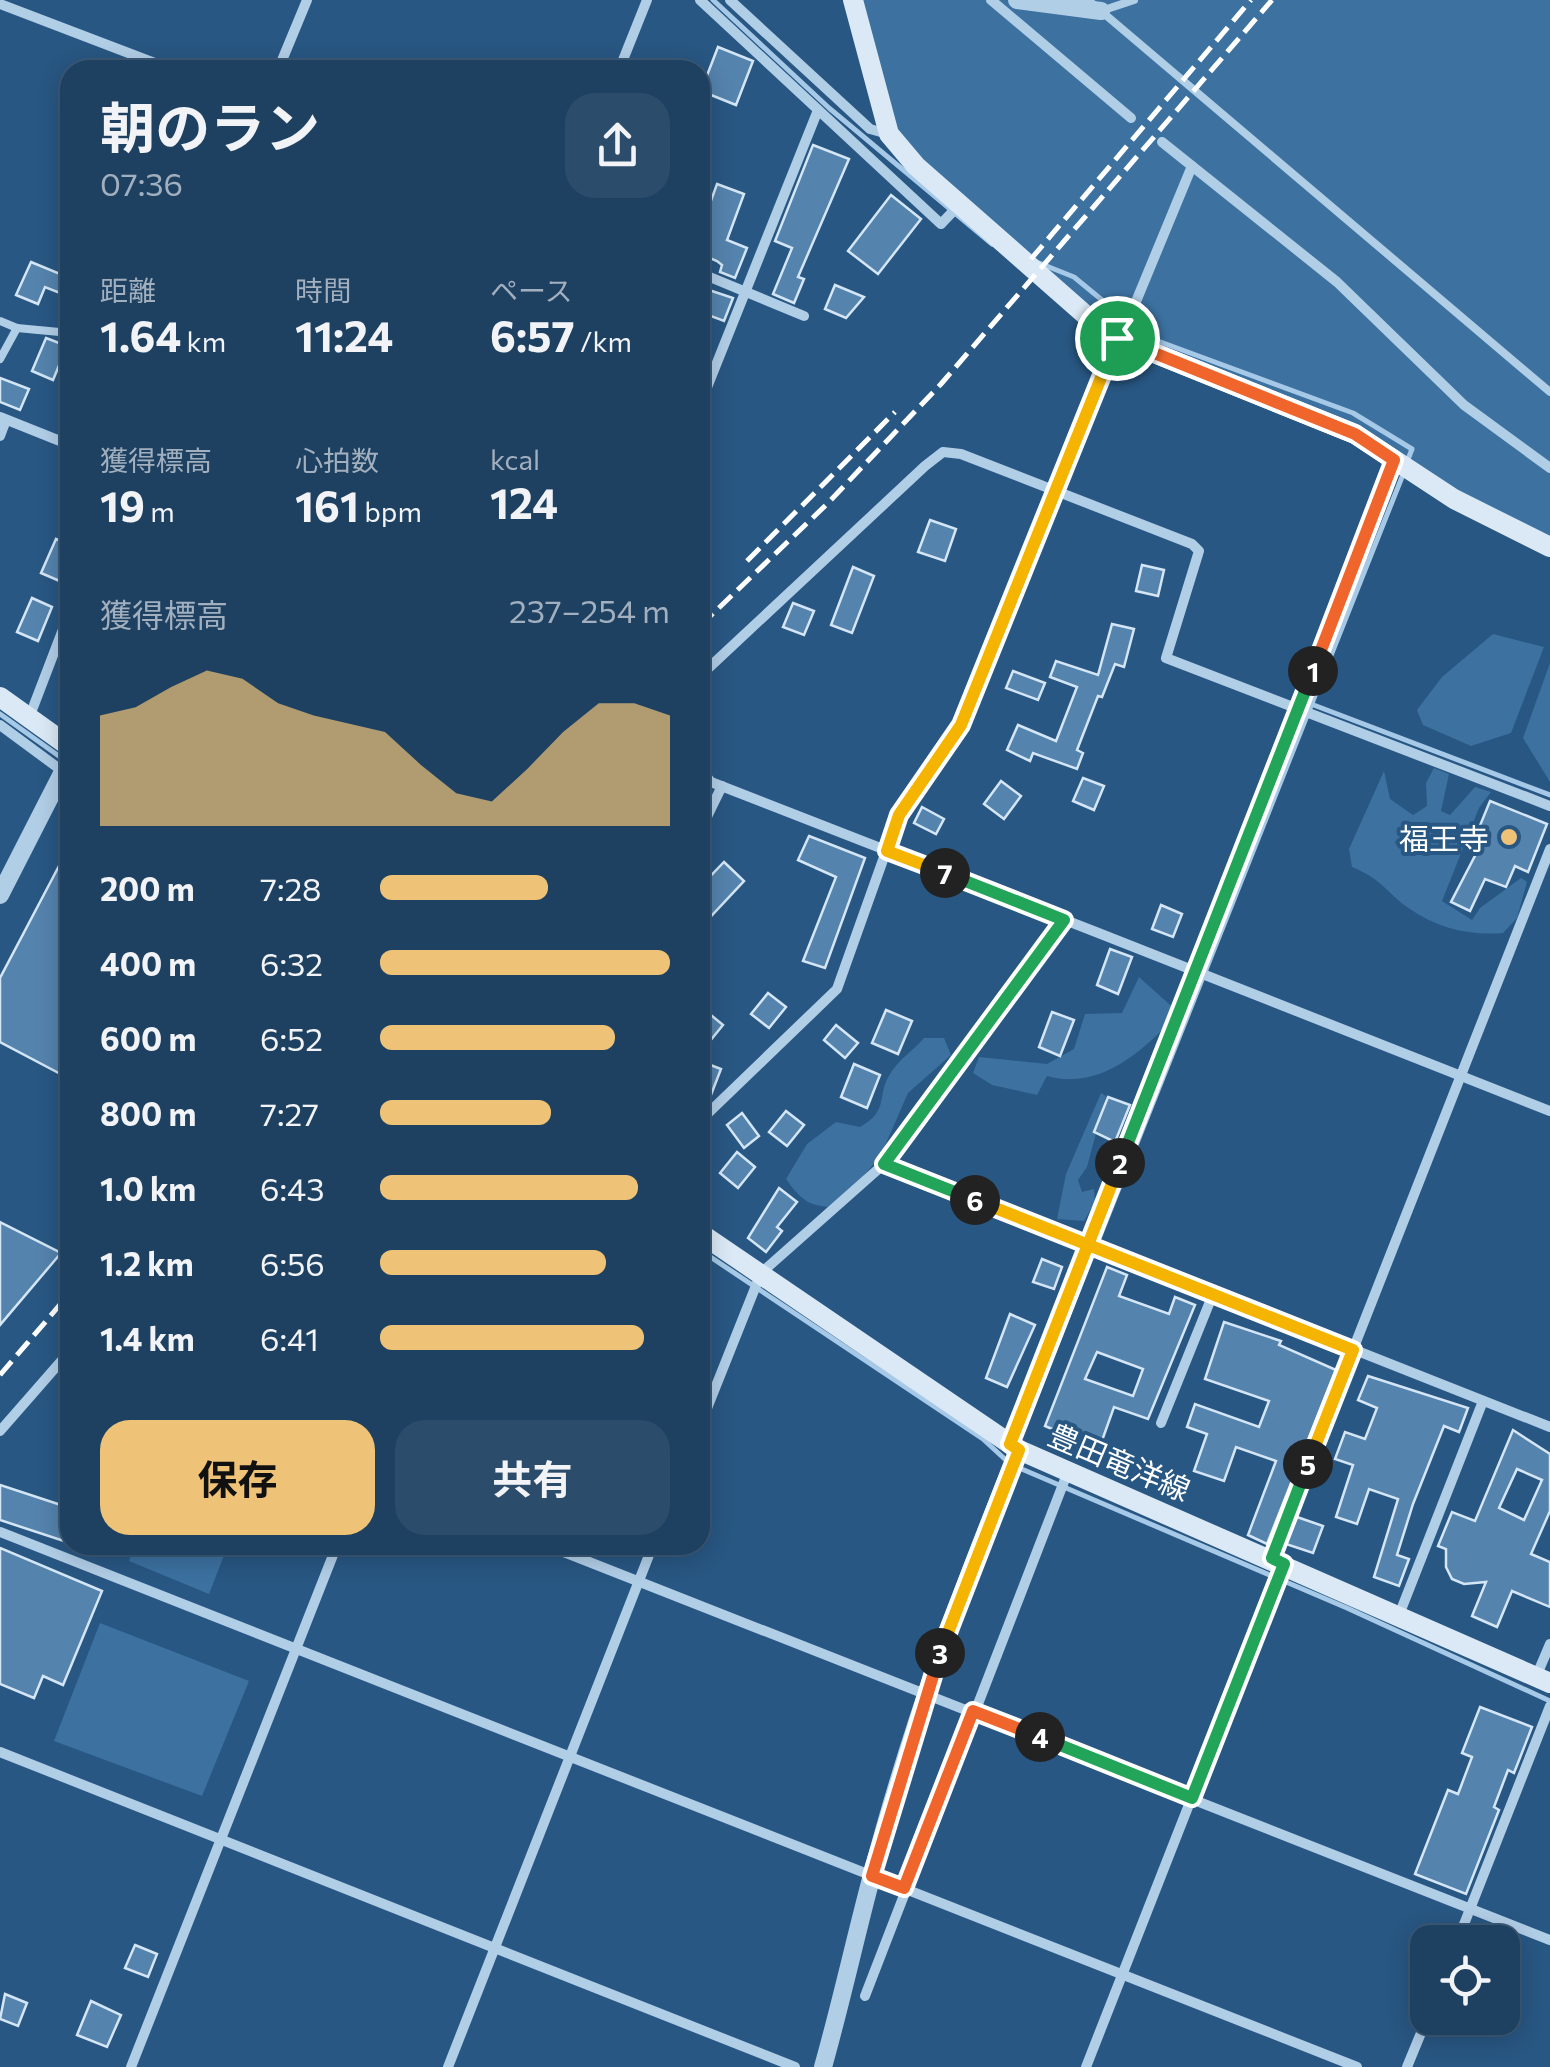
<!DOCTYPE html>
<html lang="ja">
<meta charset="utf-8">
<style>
:root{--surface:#1e4162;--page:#2b4c6b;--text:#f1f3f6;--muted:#a1afbe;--line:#3c5a77;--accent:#efc377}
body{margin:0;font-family:Commissioner,"Noto Sans JP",sans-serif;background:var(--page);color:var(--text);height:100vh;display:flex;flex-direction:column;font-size:38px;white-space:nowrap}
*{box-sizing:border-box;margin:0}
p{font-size:32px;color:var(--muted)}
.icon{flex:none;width:55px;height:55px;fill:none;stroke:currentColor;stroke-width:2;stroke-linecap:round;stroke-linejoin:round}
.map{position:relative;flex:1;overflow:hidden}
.details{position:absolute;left:60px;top:60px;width:650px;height:1495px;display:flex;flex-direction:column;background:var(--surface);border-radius:30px;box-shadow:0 5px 25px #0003,0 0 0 2px var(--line)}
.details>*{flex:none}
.controls{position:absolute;left:1410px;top:1925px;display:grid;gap:20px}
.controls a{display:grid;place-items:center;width:110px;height:110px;border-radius:20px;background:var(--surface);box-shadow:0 5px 25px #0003,0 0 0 2px var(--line);font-size:50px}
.pin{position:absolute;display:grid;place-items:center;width:85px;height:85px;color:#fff;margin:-42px;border:5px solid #fff;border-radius:50%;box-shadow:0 2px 10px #0007}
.km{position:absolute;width:50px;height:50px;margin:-25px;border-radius:50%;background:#222;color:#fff;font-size:28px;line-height:50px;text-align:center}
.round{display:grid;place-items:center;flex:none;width:105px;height:105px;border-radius:30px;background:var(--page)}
.overview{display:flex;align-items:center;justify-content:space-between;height:170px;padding:0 40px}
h1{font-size:55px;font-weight:700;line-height:75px}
.metrics{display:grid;grid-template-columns:repeat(3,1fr);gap:15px;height:170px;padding:10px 40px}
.metrics div{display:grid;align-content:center}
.metrics b{font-size:42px;font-weight:700}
.metrics small{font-size:28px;font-weight:400}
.metrics p{font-size:28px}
.chart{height:280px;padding:20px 40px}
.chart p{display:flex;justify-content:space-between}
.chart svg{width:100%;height:180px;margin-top:10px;fill:var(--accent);opacity:.7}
.primary-button{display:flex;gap:20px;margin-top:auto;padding:20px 40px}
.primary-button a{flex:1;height:115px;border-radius:30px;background:var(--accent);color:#111;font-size:40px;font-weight:700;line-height:115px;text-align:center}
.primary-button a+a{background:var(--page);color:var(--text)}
ul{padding:0 40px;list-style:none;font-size:32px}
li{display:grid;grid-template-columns:160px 120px 1fr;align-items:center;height:75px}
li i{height:25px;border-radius:12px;background:var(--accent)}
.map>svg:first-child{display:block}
.green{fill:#3c71a0}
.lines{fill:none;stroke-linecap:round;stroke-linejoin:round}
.stream{stroke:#a6c9e7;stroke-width:5}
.building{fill:#5483ad;stroke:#d4e6f6;stroke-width:2.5;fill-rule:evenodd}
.service{stroke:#b1cee7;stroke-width:8}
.minor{stroke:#b1cee7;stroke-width:10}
.tertiary{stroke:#b1cee7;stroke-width:18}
.secondary{stroke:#dbe9f6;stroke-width:20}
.rail{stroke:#fff;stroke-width:5;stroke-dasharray:18 8;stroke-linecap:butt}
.split-1-casing{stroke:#fff;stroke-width:20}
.split-2-casing{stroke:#fff;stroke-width:20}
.split-3-casing{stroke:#fff;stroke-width:20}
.split-4-casing{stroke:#fff;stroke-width:20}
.split-5-casing{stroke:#fff;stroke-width:20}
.split-6-casing{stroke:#fff;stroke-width:20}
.split-7-casing{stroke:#fff;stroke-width:20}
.split-8-casing{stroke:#fff;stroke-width:20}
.split-1{stroke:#f0652b;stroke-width:12}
.split-2{stroke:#22a559;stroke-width:12}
.split-3{stroke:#f5b400;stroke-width:12}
.split-4{stroke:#f0652b;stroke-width:12}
.split-5{stroke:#22a559;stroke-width:12}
.split-6{stroke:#f5b400;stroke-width:12}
.split-7{stroke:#22a559;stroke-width:12}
.split-8{stroke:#f5b400;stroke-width:12}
.poi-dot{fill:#efc377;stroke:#285783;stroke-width:4}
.labels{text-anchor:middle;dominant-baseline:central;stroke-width:8;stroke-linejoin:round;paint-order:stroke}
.poi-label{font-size:30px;fill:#fff;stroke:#285783;text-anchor:end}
.street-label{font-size:30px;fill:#fff;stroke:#285783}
</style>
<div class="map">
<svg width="1550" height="2067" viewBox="0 0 1550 2067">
<rect width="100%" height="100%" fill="#285783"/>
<g class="green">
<polygon points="851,0 1550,0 1550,549 1339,427 1082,313 886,124"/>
<polygon points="1493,634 1544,647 1511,733 1471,746 1423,725 1417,710 1442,677"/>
<polygon points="1550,663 1550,782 1523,738"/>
<path d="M1434,768L1449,774L1441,811L1450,815L1475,787L1491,792L1479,808L1442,901L1472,920L1480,908L1521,878L1527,882L1517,918L1503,933C1470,936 1437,928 1410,909C1385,892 1385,881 1352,867L1349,849L1384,771L1390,799L1413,815L1427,806L1426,783Z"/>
<path d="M1139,977L1179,1013C1144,1050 1101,1091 1047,1076L1037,1095L992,1085L973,1073L979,1057L1047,1064L1074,1049L1085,1014L1122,1013Z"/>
<path d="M924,1038H944L951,1055L908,1093L880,1157L836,1207C809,1207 801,1200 786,1179L807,1144L836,1122L860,1127C890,1110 876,1096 890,1074C898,1060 914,1050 924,1038Z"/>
<polygon points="1101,1093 1106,1096 1087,1167 1078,1180 1082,1192 1094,1189 1095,1202 1084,1221 1057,1219 1066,1174"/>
<polygon points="135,1545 228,1545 209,1594 129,1561"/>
<polygon points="100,1623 249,1681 202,1796 54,1741"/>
</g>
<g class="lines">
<g class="stream">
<polyline points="713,0 829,108 992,244"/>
<polyline points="1039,263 1074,277 1147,337 1353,413 1412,449 1407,462"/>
<polyline points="1311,704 1550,795"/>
<polyline points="0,714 63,759"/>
<polyline points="700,1250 983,1439 1008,1462"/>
<polyline points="1018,1442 1404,472"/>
<polyline points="1017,1467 1347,1608 1550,1701"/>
</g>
</g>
<g class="building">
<polygon points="718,47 753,61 736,105 701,91"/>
<polygon points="813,145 849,159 798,277 804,279 794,303 773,294 792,248 775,241"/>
<polygon points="717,184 744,194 727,240 747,248 735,278 720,272 722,265 717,261 700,254 700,231"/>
<polygon points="891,195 921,219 878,274 848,251"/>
<polygon points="31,262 70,278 70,297 45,287 38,304 16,295"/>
<polygon points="835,285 864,297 846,318 825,309"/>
<polygon points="700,287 733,298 724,321 700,312"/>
<polygon points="46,338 67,346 53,380 32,371"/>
<polygon points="0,378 29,389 20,410 0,402"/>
<polygon points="930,520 956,529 945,561 918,552"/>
<polygon points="56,539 70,545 70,563 62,582 41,573"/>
<polygon points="1142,565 1164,570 1158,596 1136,591"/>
<polygon points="853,567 874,576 852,633 831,625"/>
<polygon points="32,598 52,607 38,641 17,632"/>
<polygon points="793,603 814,611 804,635 783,627"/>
<polygon points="1112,624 1134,629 1124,667 1115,664 1102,697 1098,696 1077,750 1083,753 1077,769 1033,753 1030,761 1007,750 1018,725 1056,741 1077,687 1050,677 1056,661 1098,675"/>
<polygon points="1013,671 1045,683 1038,700 1006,688"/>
<polygon points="1083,778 1104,786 1094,810 1073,801"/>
<polygon points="1001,781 1021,796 1004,819 984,804"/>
<polygon points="1490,801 1547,824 1528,872 1515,866 1506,887 1485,879 1470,911 1451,902 1479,848 1472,845"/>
<polygon points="922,807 944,819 936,834 914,823"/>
<polygon points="809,836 865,858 825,968 803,961 836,877 798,860"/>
<polygon points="70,845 70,1079 0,1042 0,978"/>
<polygon points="724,862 744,881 700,928 700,887"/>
<polygon points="1161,905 1182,914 1173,937 1152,929"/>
<polygon points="1110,949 1132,957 1118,994 1097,985"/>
<polygon points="768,993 786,1007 769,1028 751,1014"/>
<polygon points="700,1006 723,1025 710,1041 700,1032"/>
<polygon points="886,1010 912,1021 898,1054 872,1043"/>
<polygon points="1052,1012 1074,1020 1060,1056 1039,1047"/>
<polygon points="836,1025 858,1043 845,1058 824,1040"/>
<polygon points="700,1061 721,1069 709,1100 700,1109"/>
<polygon points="854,1064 880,1075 867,1108 841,1097"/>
<polygon points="1108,1097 1130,1105 1115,1142 1094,1132"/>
<polygon points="786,1111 804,1125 787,1146 769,1132"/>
<polygon points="742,1113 759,1136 744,1148 727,1125"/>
<polygon points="737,1152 755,1167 738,1188 720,1173"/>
<polygon points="779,1188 797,1202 777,1227 782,1231 766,1252 748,1238"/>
<polygon points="0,1222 61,1253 0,1325"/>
<polygon points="1042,1259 1062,1267 1054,1289 1033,1282"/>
<path d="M1107,1267L1127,1275L1119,1296L1169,1314L1175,1297L1195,1305L1148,1419L1114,1407L1099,1449L1045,1426ZM1097,1352L1143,1369L1133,1396L1085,1379Z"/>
<polygon points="1010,1314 1035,1325 1007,1387 986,1378"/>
<polygon points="1224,1322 1281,1341 1279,1345 1336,1370 1267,1544 1248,1535 1276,1461 1236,1447 1224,1481 1194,1471 1207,1434 1187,1427 1195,1404 1259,1427 1269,1401 1205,1379"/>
<polygon points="1368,1376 1468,1408 1459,1432 1444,1426 1413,1504 1397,1555 1409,1559 1399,1586 1374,1577 1398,1499 1369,1489 1357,1524 1336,1517 1353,1465 1335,1459 1345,1432 1365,1439 1377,1408 1358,1400"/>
<path d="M1513,1430L1550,1454V1511L1531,1554L1550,1562V1607L1512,1591L1497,1627L1472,1616L1486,1582L1464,1584L1452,1579L1446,1567V1549L1438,1546L1452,1512L1475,1521ZM1517,1469L1542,1480L1524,1520L1499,1508Z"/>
<polygon points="0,1485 70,1508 70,1543 0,1520"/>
<polygon points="1297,1517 1323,1526 1313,1553 1286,1544"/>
<polygon points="0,1548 102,1591 63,1685 43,1676 34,1698 0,1684"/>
<polygon points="1480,1707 1532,1727 1514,1773 1508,1770 1494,1807 1499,1810 1466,1894 1415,1874 1448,1790 1458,1794 1472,1757 1462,1753"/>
<polygon points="135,1945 157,1954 148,1977 125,1968"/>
<polygon points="5,1994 27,2003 18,2026 0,2019"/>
<polygon points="91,2001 121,2015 107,2047 77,2035"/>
</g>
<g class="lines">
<g class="service">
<polyline points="1088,0 1550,392"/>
<polyline points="1101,11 1134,0"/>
<polyline points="0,321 17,328"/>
<polyline points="0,359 17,328 70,333"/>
</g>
<g class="minor">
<polyline points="700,0 941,224 959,205"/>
<polyline points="730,0 870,129 888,134"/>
<polyline points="991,0 1131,118"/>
<polyline points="0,4 173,70"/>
<polyline points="278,70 307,0"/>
<polyline points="619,70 647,0"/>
<polyline points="1162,142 1337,282 1464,405 1550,468"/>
<polyline points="700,273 804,316"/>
<polyline points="700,405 818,110"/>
<polyline points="0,417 70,445"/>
<polyline points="0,436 6,420"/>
<polyline points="700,676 925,466 943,452 961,454 1192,544 1199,551 1166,658 1550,806"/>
<polyline points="29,718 70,611"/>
<polyline points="0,725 65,773"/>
<path d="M700,769L711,782C991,890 1271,1001 1550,1111"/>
<polyline points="700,831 722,786"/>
<polyline points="700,1121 837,989 899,815 961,725 1192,166"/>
<polyline points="884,1164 1550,1427"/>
<polyline points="1161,1423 1213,1294"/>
<polyline points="700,1426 761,1273 884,1164 1065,920"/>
<polyline points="0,1431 70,1351"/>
<polyline points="1010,1444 1394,460"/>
<polyline points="0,1532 1357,2067"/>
<polyline points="546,1545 1550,1940"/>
<polyline points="1271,1558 1550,849"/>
<polyline points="1399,1615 1483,1401"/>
<polyline points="1536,1677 1550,1644"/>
<polyline points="0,1752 795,2067"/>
<polyline points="1457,1942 1550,1706"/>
<polyline points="865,1996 1067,1474"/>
<polyline points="131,2067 337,1545"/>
<polyline points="448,2067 653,1545"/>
<polyline points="1086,2067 1283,1565"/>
<polyline points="1407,2067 1428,2016"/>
</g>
<g class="tertiary">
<polyline points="1017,0 1101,11"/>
<polyline points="0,895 70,758"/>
<path d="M823,2067C841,2003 855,1939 872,1875C910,1729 961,1589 1019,1450"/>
</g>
<g class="secondary">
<polyline points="853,0 889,134 916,166 1098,326 1117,338 1355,434 1454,499 1550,547"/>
<polyline points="0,697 70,747"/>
<polyline points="700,1233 1019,1450 1550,1683"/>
</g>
<g class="rail">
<polyline points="1031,259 1251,0"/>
<polyline points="747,561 895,412"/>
<polyline points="700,626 827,504 941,384 1272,0"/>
<polyline points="0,1375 70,1293"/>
</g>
</g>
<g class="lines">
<defs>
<polyline id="split-1" points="1117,338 1355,434 1394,460 1313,671"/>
<polyline id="split-2" points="1120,1163 1313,671"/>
<polyline id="split-3" points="940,1653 1019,1450 1010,1444 1120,1163"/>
<polyline id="split-4" points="940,1653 872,1876 904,1888 973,1711 1040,1737"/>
<polyline id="split-5" points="1040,1737 1192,1798 1284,1564 1272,1558 1308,1464"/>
<polyline id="split-6" points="975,1200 1353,1350 1308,1464"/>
<polyline id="split-7" points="945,873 1064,920 884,1164 975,1200"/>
<polyline id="split-8" points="945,873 887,851 899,815 961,725 1117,338"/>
</defs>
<use href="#split-1" class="split-1-casing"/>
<use href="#split-2" class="split-2-casing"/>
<use href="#split-3" class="split-3-casing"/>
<use href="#split-4" class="split-4-casing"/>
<use href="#split-5" class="split-5-casing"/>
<use href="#split-6" class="split-6-casing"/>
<use href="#split-7" class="split-7-casing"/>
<use href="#split-8" class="split-8-casing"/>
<use href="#split-1" class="split-1"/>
<use href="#split-2" class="split-2"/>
<use href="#split-3" class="split-3"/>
<use href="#split-4" class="split-4"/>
<use href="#split-5" class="split-5"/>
<use href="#split-6" class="split-6"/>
<use href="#split-7" class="split-7"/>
<use href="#split-8" class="split-8"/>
</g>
<circle class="poi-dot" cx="1509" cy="837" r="10"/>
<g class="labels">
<g class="poi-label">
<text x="1489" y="837">福王寺</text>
</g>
<g class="street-label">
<text transform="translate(1120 1461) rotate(23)">豊田竜洋線</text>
</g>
</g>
</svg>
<div class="controls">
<a><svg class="icon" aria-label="locate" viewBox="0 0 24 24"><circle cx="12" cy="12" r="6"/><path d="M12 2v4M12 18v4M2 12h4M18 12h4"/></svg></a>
</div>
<div class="pin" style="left:1117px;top:338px;background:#1e9e55"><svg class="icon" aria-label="arrive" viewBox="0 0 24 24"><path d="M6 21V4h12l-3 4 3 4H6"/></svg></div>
<b class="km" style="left:1313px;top:671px">1</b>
<b class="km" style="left:1120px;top:1163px">2</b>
<b class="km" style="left:940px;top:1653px">3</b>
<b class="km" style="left:1040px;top:1737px">4</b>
<b class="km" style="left:1308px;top:1464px">5</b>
<b class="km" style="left:975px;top:1200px">6</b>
<b class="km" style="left:945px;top:873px">7</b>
<section class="details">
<div class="overview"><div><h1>朝のラン</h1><p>07:36</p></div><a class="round"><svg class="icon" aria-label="share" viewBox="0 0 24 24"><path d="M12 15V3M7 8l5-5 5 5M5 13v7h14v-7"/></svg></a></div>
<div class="metrics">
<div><p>距離</p><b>1.64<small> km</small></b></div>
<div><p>時間</p><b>11:24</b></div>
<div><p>ペース</p><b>6:57<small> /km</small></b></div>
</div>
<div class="metrics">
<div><p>獲得標高</p><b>19<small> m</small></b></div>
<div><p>心拍数</p><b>161<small> bpm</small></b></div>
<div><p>kcal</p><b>124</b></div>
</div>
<div class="chart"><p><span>獲得標高</span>237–254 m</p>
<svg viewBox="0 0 160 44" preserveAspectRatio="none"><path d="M0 44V17L10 15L20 10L30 6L40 8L50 14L60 17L70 19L80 21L90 29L100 36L110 38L120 30L130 21L140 14L150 14L160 17V44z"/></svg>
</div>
<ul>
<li><b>200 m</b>7:28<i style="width:58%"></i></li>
<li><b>400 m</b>6:32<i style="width:100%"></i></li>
<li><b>600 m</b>6:52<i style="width:81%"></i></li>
<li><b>800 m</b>7:27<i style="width:59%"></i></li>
<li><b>1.0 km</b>6:43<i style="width:89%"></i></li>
<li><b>1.2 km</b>6:56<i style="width:78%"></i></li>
<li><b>1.4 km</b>6:41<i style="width:91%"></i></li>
</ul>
<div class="primary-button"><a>保存</a><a>共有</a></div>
</section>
</div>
